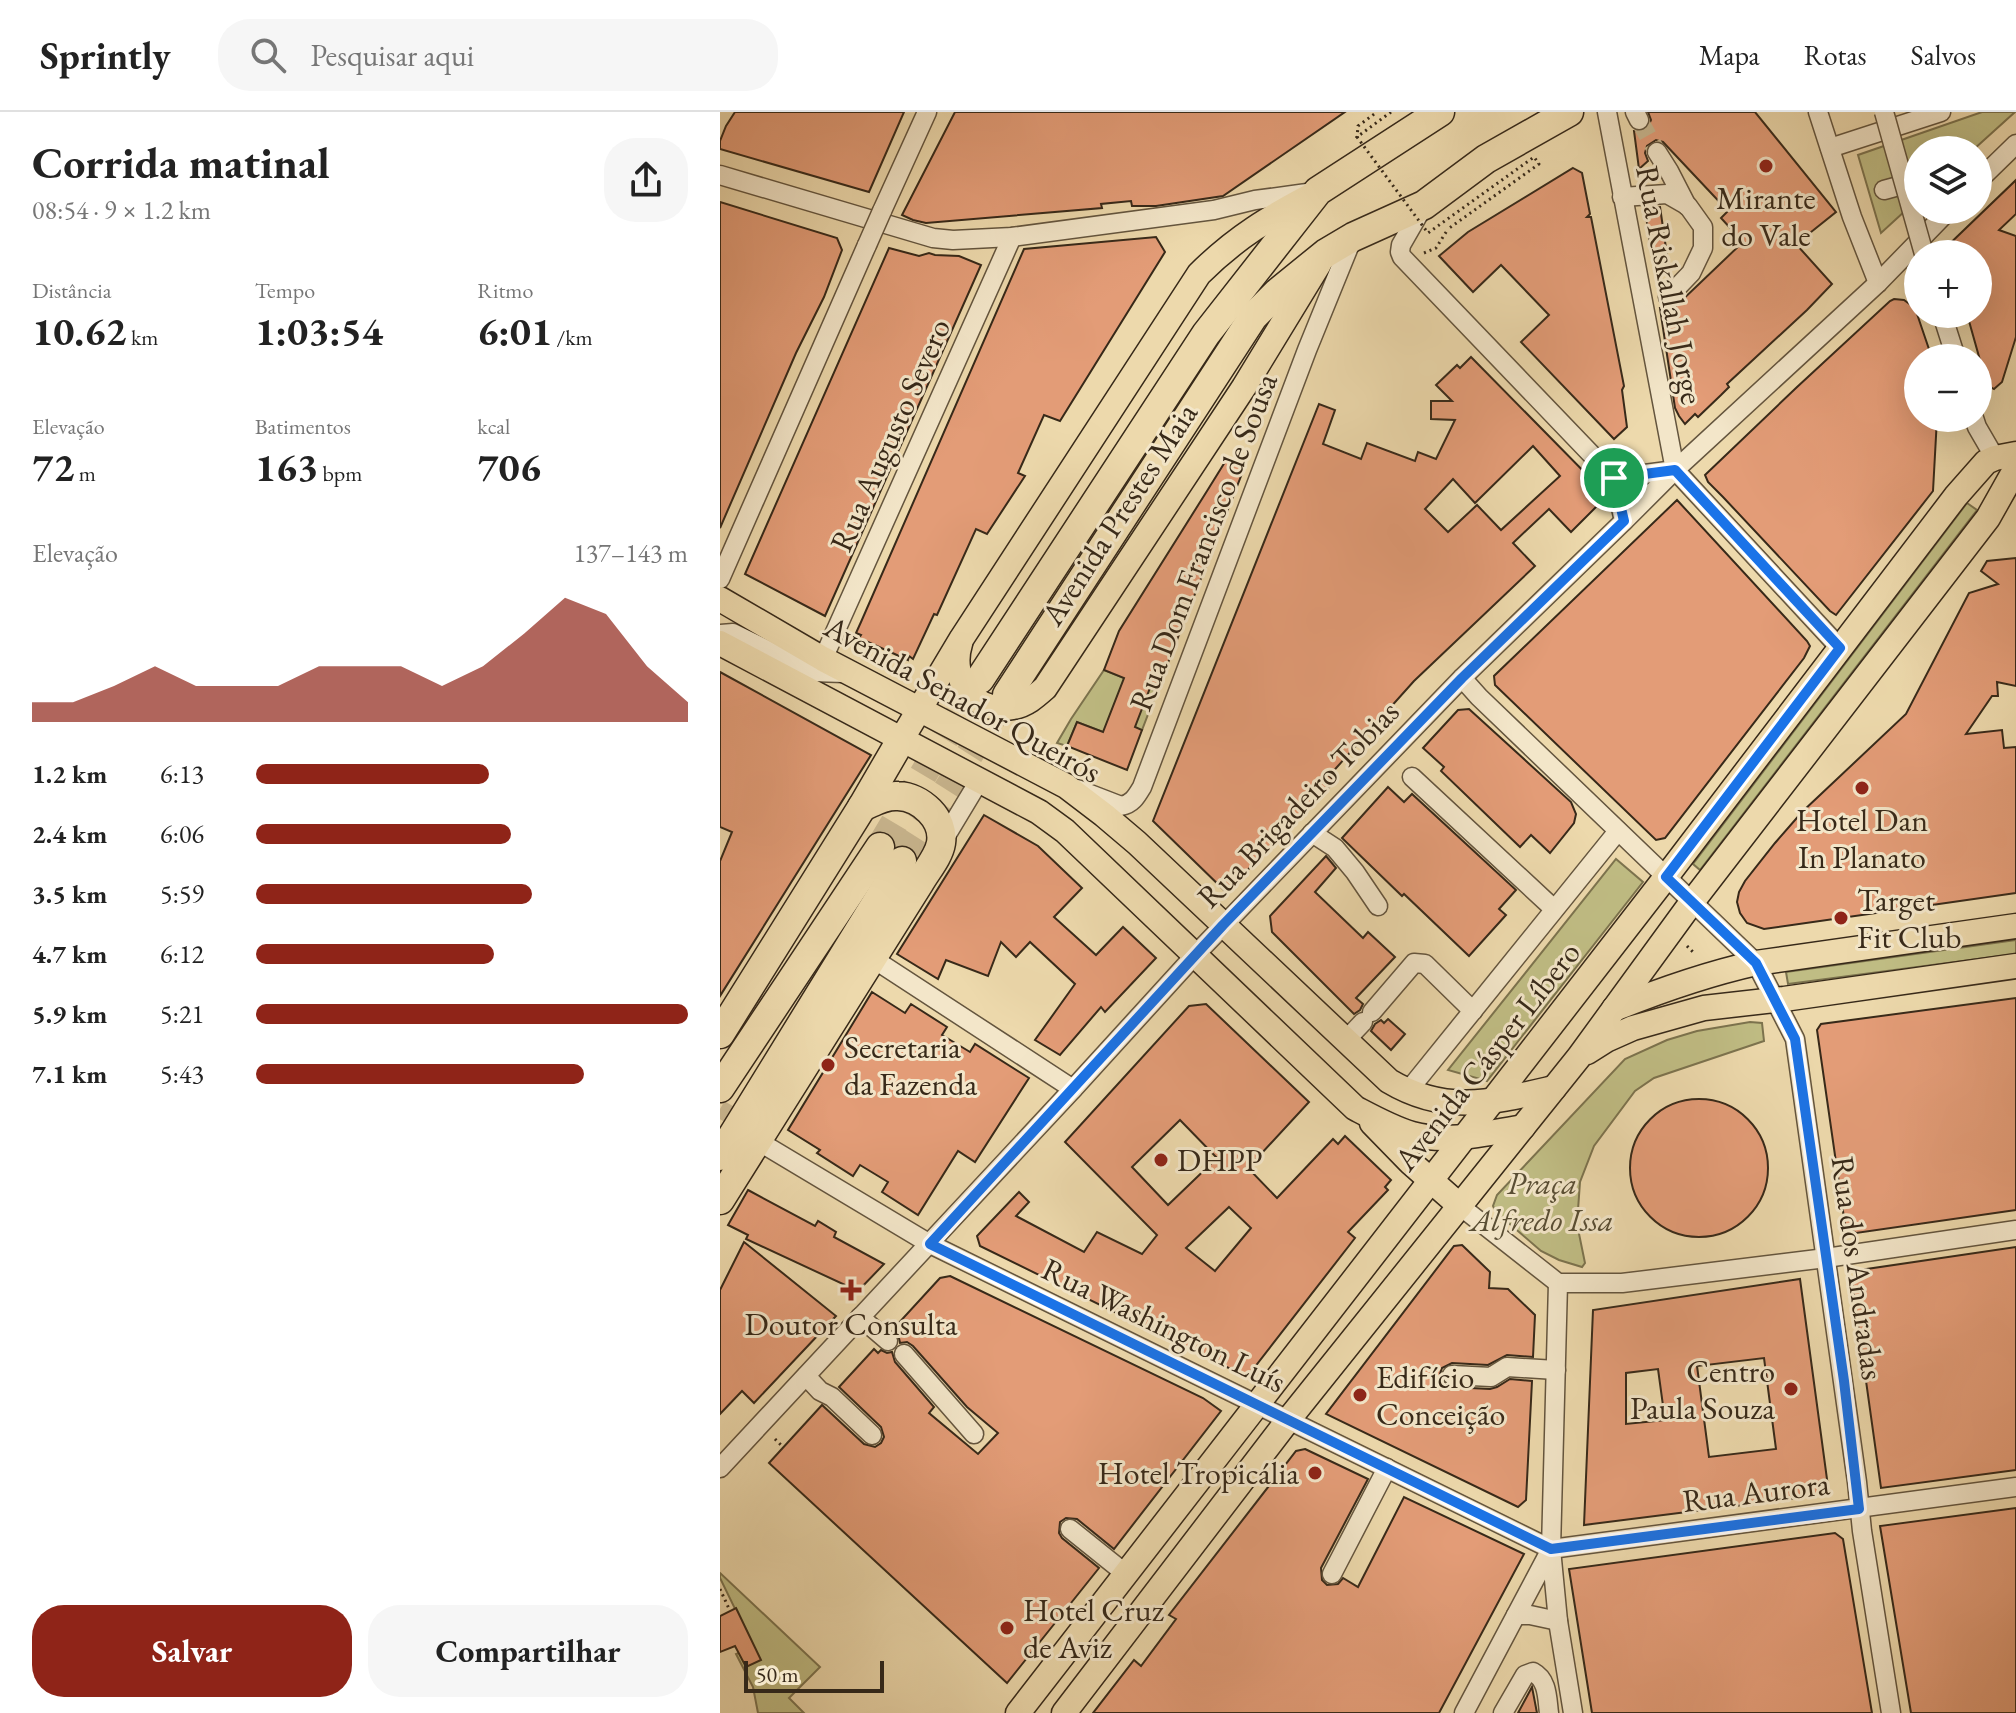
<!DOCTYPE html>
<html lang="pt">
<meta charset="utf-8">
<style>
:root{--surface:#fff;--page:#f6f6f6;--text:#222;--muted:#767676;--line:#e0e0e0;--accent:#8f2418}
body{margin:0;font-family:"EB Garamond",serif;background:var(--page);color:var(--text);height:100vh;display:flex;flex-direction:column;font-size:30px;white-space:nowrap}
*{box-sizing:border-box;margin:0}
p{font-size:26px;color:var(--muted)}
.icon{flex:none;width:44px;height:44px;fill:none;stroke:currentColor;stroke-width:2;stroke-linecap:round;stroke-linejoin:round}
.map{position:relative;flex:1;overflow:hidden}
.sheet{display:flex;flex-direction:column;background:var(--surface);width:720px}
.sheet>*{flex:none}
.controls{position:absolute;left:1184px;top:24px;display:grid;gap:16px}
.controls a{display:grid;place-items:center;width:88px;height:88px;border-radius:50%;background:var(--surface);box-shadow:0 8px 32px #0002;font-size:40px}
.scale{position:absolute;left:24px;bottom:20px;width:140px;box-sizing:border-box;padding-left:8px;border:4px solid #372919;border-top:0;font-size:22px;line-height:28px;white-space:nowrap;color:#372919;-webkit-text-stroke:6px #f3e6c9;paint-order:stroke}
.pin{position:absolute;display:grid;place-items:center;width:68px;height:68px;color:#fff;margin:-34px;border:4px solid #fff;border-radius:50%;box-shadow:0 2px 8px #0007}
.round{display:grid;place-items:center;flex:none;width:84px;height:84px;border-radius:32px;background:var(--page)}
.overview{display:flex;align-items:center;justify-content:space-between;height:136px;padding:0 32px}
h1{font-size:44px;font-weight:700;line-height:60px}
.stats{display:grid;grid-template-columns:repeat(3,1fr);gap:12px;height:136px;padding:8px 32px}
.stats div{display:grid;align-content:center}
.stats b{font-size:40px;font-weight:700}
.stats small{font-size:22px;font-weight:400}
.stats p{font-size:22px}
.chart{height:224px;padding:16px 32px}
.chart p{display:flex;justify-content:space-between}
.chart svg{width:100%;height:144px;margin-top:8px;fill:var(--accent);opacity:.7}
.button{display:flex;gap:16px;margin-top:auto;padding:16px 32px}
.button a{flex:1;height:92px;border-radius:32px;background:var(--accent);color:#fff;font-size:32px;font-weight:700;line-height:92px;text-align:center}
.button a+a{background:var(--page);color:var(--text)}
ul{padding:0 32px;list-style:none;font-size:26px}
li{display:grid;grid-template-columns:128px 96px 1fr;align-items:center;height:60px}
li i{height:20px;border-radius:10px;background:var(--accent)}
header{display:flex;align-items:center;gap:48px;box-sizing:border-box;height:112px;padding:0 40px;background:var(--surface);border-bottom:2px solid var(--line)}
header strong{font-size:38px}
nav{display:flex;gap:44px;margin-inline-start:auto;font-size:28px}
.search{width:560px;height:72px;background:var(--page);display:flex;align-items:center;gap:20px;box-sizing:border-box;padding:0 28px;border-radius:32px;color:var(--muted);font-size:30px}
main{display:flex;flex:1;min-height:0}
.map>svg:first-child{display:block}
.green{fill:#c0bd84;stroke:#7c734e;stroke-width:2}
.building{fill:#e39c77;stroke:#372919;stroke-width:2;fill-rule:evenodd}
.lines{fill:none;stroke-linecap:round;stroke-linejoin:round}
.minor-tunnel{stroke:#c9b68f;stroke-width:18;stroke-dasharray:18 9;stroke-linecap:butt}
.highway-tunnel{stroke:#c9b68f;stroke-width:28;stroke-dasharray:28 14;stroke-linecap:butt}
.minor-casing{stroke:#64553e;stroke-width:21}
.major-casing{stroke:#372919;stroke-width:27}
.highway-casing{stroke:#372919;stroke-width:31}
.path{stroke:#372919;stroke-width:3;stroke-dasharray:2 4;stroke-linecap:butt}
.minor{stroke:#f3e6c9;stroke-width:18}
.major{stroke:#edd9ac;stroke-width:24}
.highway{stroke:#edd9ac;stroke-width:28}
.minor-bridge-casing{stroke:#64553e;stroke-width:21;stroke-linecap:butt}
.path-bridge{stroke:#372919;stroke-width:3;stroke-dasharray:2 4;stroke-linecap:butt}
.minor-bridge{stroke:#f3e6c9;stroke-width:18}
.route-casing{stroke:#fff;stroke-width:16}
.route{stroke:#1a73e8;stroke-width:10}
.poi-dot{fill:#8f2418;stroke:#f3e6c9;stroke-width:3}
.labels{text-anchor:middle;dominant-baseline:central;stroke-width:6;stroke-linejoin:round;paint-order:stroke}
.poi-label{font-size:32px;fill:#372919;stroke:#f3e6c9;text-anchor:start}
.street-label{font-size:32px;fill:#372919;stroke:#f3e6c9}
.park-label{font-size:32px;font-style:italic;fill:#594e34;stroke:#f3e6c9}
</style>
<header>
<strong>Sprintly</strong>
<div class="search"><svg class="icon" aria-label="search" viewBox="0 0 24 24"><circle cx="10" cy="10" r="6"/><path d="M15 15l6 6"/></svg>Pesquisar aqui</div>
<nav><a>Mapa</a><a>Rotas</a><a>Salvos</a></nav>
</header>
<main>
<section class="sheet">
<div class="overview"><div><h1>Corrida matinal</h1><p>08:54 · 9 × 1.2 km</p></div><a class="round"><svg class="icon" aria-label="share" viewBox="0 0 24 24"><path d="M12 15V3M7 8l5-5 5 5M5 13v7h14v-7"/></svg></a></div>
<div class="stats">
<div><p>Distância</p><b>10.62<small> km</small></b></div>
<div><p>Tempo</p><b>1:03:54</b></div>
<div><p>Ritmo</p><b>6:01<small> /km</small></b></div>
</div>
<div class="stats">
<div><p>Elevação</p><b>72<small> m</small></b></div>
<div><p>Batimentos</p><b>163<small> bpm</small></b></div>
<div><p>kcal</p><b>706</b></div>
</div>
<div class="chart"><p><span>Elevação</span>137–143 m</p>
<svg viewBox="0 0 160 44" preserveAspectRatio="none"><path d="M0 44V38L10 38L20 33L30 27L40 33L50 33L60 33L70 27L80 27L90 27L100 33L110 27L120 17L130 6L140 11L150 27L160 38V44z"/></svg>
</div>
<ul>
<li><b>1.2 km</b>6:13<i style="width:54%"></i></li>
<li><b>2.4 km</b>6:06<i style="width:59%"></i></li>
<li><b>3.5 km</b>5:59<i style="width:64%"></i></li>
<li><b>4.7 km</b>6:12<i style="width:55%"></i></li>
<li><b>5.9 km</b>5:21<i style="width:100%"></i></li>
<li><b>7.1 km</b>5:43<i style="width:76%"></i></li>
</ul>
<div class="button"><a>Salvar</a><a>Compartilhar</a></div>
</section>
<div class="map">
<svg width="1296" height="1601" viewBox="0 0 1296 1601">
<rect width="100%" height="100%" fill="#edd9ac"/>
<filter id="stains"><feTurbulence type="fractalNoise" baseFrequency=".0025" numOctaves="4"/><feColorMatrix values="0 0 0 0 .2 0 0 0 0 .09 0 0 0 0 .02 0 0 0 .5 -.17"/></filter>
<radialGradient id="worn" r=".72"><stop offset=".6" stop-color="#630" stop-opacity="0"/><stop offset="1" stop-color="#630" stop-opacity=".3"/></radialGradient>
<g class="green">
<polygon points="1262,0 1295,0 1253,38 1198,38 1198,87 1161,121 1138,43"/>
<polygon points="1247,391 1257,398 980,758 973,752"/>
<polygon points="384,558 437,579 422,618 383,620 357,610 347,634 337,631 351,607"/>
<polygon points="896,747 923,770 767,969 728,958"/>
<polygon points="1296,828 1296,842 1068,872 1066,860"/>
<polygon points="1030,910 1042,911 1044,929 934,966 915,979 874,1034 860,1070 857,1112 865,1151 862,1155 839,1148 821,1139 776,1100 773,1094 777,1083 905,947 947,928 977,919"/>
<polygon points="0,1461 100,1555 69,1586 84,1601 38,1601 33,1575 16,1542 21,1540 39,1546 0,1466"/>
</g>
<g class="building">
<polygon points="15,0 184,0 149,80 0,37 0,29 6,14"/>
<polygon points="235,0 625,0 503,84 436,94 412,94 411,89 381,92 382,96 206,111 193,108 182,103"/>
<polygon points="928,0 1035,0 1116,100 1076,132 1112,172 1087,198 1007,272 1009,275 1001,283 978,305 975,302 965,312 959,304 955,296 940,196 951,197 956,194 1023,130 1001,106 1008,99 943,30 936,28 927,34 925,41 928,49 919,57 914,19 924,19 928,15 931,8"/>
<polygon points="853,56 862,61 870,102 867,105 871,105 904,274 902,278 907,315 894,327 801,230 829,203 781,153 753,180 719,144 748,120"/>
<polygon points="1296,68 1296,102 1279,118 1296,124 1296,225 1282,270 1274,277 1267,273 1247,202 1258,202 1258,142 1219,142"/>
<polygon points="0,90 117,126 122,138 104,185 76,241 0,416"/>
<polygon points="940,95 947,143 932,145 925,97"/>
<polygon points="436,125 445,140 340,309 324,303 298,361 305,364 267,422 256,417 217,503 214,502 193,547 189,544 188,548 139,526 141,523 136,521 141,510 304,137"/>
<polygon points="169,136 199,144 209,141 215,143 239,144 261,153 105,504 25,462"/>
<polygon points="1174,187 1184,188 1195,196 1212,246 1198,246 1198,306 1217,306 1213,379 1116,503 1110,499 1003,385 988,370 985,363 1076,276 1170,189"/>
<path d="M751,245L884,380L882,389L851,420L829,397L793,431L815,454L694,569L609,664L615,669L506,780L433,709L599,292L615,298L603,332L641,347L647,331L695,349L698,340L716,347L735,308L711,307V289H732L716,273L737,253L740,256ZM813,334L840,364L781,418L757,393L728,420L705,397L733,367L755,391Z"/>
<polygon points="510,347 520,349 523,359 437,579 430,576 415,615 422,618 407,658 347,634 357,610 383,620 404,566 384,558 399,519 487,379 505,350"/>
<polygon points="957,388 1087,529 1090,534 1084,546 945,726 936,728 775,573 774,564"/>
<polygon points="1296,446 1296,574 1277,570 1278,584 1272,584 1246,622 1282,618 1284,636 1296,635 1296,781 1044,817 1027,811 1020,801 1017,790 1019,780 1025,769 1055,731 1082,700 1186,602 1249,481 1278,472 1261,459 1267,449"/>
<polygon points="0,560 151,643 0,884 0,749 12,720 0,715"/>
<polygon points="749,597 851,690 856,702 854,711 830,741 811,723 800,735 721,659 724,655 703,636 738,598"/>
<polygon points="668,675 684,690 692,682 796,778 779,797 786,803 749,844 684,782 682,784 622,726"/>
<polygon points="264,703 318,734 362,776 334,805 376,843 403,815 436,846 385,900 381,895 340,943 315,928 355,872 310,830 296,845 281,830 268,864 226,848 218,867 177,842"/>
<polygon points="606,744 616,756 595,780 643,826 648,820 675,845 636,886 643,892 640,898 634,902 552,820 550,804"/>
<polygon points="152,880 185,901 191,892 227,915 222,923 250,940 255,932 309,966 255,1050 238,1039 198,1103 162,1080 168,1070 140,1053 133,1064 97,1041 100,1038 68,1018"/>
<polygon points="1296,886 1296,1098 1136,1121 1125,1113 1097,918 1101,912"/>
<path d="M486,892L589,990L528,1056L557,1086L613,1027L618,1032L625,1024L671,1068L665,1075L668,1078L628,1120L635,1126L527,1265L260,1134L257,1124L299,1080L309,1090L296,1104L364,1140L377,1120L422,1142L437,1123L345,1030L469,894ZM460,1008L497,1046L448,1093L412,1055ZM509,1095L531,1116L495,1159L466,1136Z"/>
<polygon points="668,907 685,922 671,938 651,919 655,912 661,908 664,911"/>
<circle cx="979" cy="1056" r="69"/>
<polygon points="28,1078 95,1114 98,1109 116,1120 114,1125 164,1152 138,1179 26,1127 28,1123 8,1113"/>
<polygon points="24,1130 116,1204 34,1291 22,1279 0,1302 0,1178"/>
<polygon points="742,1133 770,1160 769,1176 788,1177 815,1203 813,1245 787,1243 768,1253 732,1251 722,1256 720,1262 722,1269 731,1275 770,1277 777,1275 790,1267 812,1269 806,1388 798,1395 606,1302 734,1134"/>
<polygon points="1296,1135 1296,1358 1161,1376 1132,1169 1140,1158"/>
<polygon points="230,1164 483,1286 501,1299 394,1437 357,1407 346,1406 340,1410 339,1421 342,1426 379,1456 287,1571 49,1351 102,1293 144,1332 155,1335 161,1331 164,1325 161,1315 119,1275 154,1237 158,1241 161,1238 167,1241 172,1240 175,1250 214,1295 209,1301 258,1342 278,1321 247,1295 193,1234 187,1230 180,1231 179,1226 176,1220 178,1217 175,1215 220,1166"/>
<path d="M1080,1167L1109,1382L864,1413L873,1198ZM1044,1246L1056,1337L989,1345L977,1254ZM938,1257L945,1308L906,1312V1261Z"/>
<polygon points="585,1337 648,1367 601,1456 602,1468 607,1473 618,1472 623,1466 638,1475 684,1385 804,1442 719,1601 373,1601 414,1548 421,1554 456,1507 449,1503 576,1339"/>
<polygon points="1296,1396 1296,1601 1191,1601 1160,1414"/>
<polygon points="1115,1421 1123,1427 1152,1601 872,1601 849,1457"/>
<polygon points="16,1496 41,1548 26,1555 15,1534 0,1540 0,1504"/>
<polygon points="812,1575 817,1601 798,1601"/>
</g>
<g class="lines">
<g class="minor-tunnel">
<polyline points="919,8 937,40"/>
<polyline points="0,997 30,1014"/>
</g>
<g class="highway-tunnel">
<polyline points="160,735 260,567"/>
<polyline points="182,749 287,583"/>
</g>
<defs>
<g id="minor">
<polyline points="887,0 955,358"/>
<polyline points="915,0 919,8"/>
<polyline points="1098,0 1132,105 1158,171"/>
<polyline points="1110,36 1221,0"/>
<polyline points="937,40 949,59 967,94"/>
<polyline points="0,63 213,126 233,128 292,125 494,98 535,88 587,81"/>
<polyline points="1258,69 1296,32"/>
<polyline points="1164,78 1186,72"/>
<polyline points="902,85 947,82 968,94 983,115 983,136 971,161 948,185"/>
<polyline points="704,93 681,133 680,140 682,145 894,366 904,409"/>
<polyline points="162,99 207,0"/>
<polyline points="1222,202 1236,246"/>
<polyline points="1254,306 1257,315 1275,346"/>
<polyline points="955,358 1120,536"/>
<polyline points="894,366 955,358"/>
<polyline points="0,467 147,133"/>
<polyline points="0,522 13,521 92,560 124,561"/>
<polyline points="103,547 292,125"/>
<polyline points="742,566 759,585 1036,851 1075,927 1137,1370 1142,1419 1171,1601"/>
<polyline points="692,665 834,797"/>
<path d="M357,677L401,694C412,692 416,685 422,675L587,238L633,125"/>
<polyline points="592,721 615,736 635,760 658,794"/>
<polyline points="221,732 259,669"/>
<polyline points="152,846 353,977"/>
<polyline points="652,900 694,851 705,852 753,899"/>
<polyline points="625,929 643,910"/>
<polyline points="688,979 898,719"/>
<polyline points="38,1029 210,1132 831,1437"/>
<polyline points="740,1094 838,1171 902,1171 1106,1146 1296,1118"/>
<polyline points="140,1205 168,1229"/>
<polyline points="184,1242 254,1322"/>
<polyline points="732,1263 771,1265 787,1255 836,1258"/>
<polyline points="86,1264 100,1279 112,1285 152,1323"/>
<polyline points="0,1356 353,977 476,842 742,566 904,409 955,358 1158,171 1229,98"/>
<polyline points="350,1417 406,1462"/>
<polyline points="831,1437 1296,1375"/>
<polyline points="831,1437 838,1509 853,1601"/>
<polyline points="612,1462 667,1356"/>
<polyline points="796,1503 810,1503 838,1509"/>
<polyline points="744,1601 831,1437 838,1171"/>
<path d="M783,1601L805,1563L813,1560C828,1568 827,1586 829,1601"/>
</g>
<g id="major">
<path d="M0,487L103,547L346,674L384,703L417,731L669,969C726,1003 773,990 834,976"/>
<path d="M0,531L319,700L345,719L635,996C654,1006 672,1016 692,1022C728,1032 767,1021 803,1015"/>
<path d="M240,532C229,567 255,603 293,595C306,593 316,584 325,576L524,275L599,152"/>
<path d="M181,628L242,526L479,162C516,125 550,105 596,81"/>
<path d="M894,897C941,878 987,862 1036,851L1296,814"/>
<polyline points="867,940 886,928 913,916 984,896 1064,887 1296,854"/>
<polyline points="652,1011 690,1050 740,1094"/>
<polyline points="298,1601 946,765 1236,384 1266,350 1275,346 1296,342"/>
<polyline points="344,1601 569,1307 859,945 972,790 1268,406 1296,356"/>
</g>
<g id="highway">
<polyline points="260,567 486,222 598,79 720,0"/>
<polyline points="287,583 533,205 558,180 606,141 633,125 704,93 766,47 849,0"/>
<polyline points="0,922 142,695 181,628"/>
<polyline points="0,976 160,735"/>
<polyline points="0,1044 182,749"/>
<path d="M0,1088L200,770C207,758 219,744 221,731C225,707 201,685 178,684C164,683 154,690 142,695"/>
</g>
</defs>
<use href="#minor" class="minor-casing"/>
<use href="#major" class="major-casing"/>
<use href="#highway" class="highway-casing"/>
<g class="path">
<polyline points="637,26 638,14 657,0"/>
<polyline points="704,141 716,136 728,117"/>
<polyline points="967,834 975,842"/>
<polyline points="55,1327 62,1334"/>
<polyline points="0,1477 10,1499"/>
</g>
<use href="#minor" class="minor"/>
<use href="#major" class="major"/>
<use href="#highway" class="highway"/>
<defs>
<g id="minor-bridge">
<polyline points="1164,0 1204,142"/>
<polyline points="147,133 162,99"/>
</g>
</defs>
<use href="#minor-bridge" class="minor-bridge-casing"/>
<polyline class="path-bridge" points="671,0 637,25 708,121 814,45 819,52 728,117"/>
<use href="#minor-bridge" class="minor-bridge"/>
</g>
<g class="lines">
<defs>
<polygon id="route" points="955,358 1120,536 946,765 1036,851 1075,927 1124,1269 1139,1397 831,1437 210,1132 503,813 742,566 904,409 894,366"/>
</defs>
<use href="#route" class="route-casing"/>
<use href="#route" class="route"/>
</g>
<g class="poi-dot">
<circle cx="1046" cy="54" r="8"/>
<circle cx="1142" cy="676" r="8"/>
<circle cx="1121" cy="806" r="8"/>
<circle cx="108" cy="953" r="8"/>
<circle cx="441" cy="1048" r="8"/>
<path d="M127 1166h8v8h8v8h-8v8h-8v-8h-8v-8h8z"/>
<circle cx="1071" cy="1277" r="8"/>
<circle cx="640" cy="1283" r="8"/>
<circle cx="595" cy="1361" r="8"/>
<circle cx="287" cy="1516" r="8"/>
</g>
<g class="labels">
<g class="poi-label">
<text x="1046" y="86" text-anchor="middle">Mirante<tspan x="1046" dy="37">do Vale</tspan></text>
<text x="1142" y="708" text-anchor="middle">Hotel Dan<tspan x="1142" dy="37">In Planato</tspan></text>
<text x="1137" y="788">Target<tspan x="1137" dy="37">Fit Club</tspan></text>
<text x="124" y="935">Secretaria<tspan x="124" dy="37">da Fazenda</tspan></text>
<text x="457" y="1048">DHPP</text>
<text x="131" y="1212" text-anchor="middle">Doutor Consulta</text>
<text x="1055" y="1259" text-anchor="end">Centro<tspan x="1055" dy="37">Paula Souza</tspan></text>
<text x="656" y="1265">Edifício<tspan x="656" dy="37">Conceição</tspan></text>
<text x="579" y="1361" text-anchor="end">Hotel Tropicália</text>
<text x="303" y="1498">Hotel Cruz<tspan x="303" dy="37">de Aviz</tspan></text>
</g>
<g class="street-label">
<text transform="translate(950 173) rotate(79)">Rua Riskallah Jorge</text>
<text transform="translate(170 323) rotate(-66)">Rua Augusto Severo</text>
<text transform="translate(399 402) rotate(-57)">Avenida Prestes Maia</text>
<text transform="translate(483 430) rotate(-69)">Rua Dom Francisco de Sousa</text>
<text transform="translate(243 587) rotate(29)">Avenida Senador Queirós</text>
<text transform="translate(578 692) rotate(-46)">Rua Brigadeiro Tobias</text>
<text transform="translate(767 944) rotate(-52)">Avenida Cásper Líbero</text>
<text transform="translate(1138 1156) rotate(82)">Rua dos Andradas</text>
<text transform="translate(444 1213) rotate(26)">Rua Washington Luís</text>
<text transform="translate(1036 1380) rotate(-7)">Rua Aurora</text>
</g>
<g class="park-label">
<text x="822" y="1071">Praça<tspan x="822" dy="37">Alfredo Issa</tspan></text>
</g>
</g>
<rect width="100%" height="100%" filter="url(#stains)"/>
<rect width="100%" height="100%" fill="url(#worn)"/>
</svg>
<div class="controls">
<a><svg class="icon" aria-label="layers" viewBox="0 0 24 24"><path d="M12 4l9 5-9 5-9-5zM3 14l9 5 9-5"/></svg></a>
<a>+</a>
<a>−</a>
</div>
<div class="scale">50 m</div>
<div class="pin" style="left:894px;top:366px;background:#1e9e55"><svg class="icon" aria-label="arrive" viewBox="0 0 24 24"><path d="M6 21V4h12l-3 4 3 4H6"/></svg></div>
</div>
</main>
